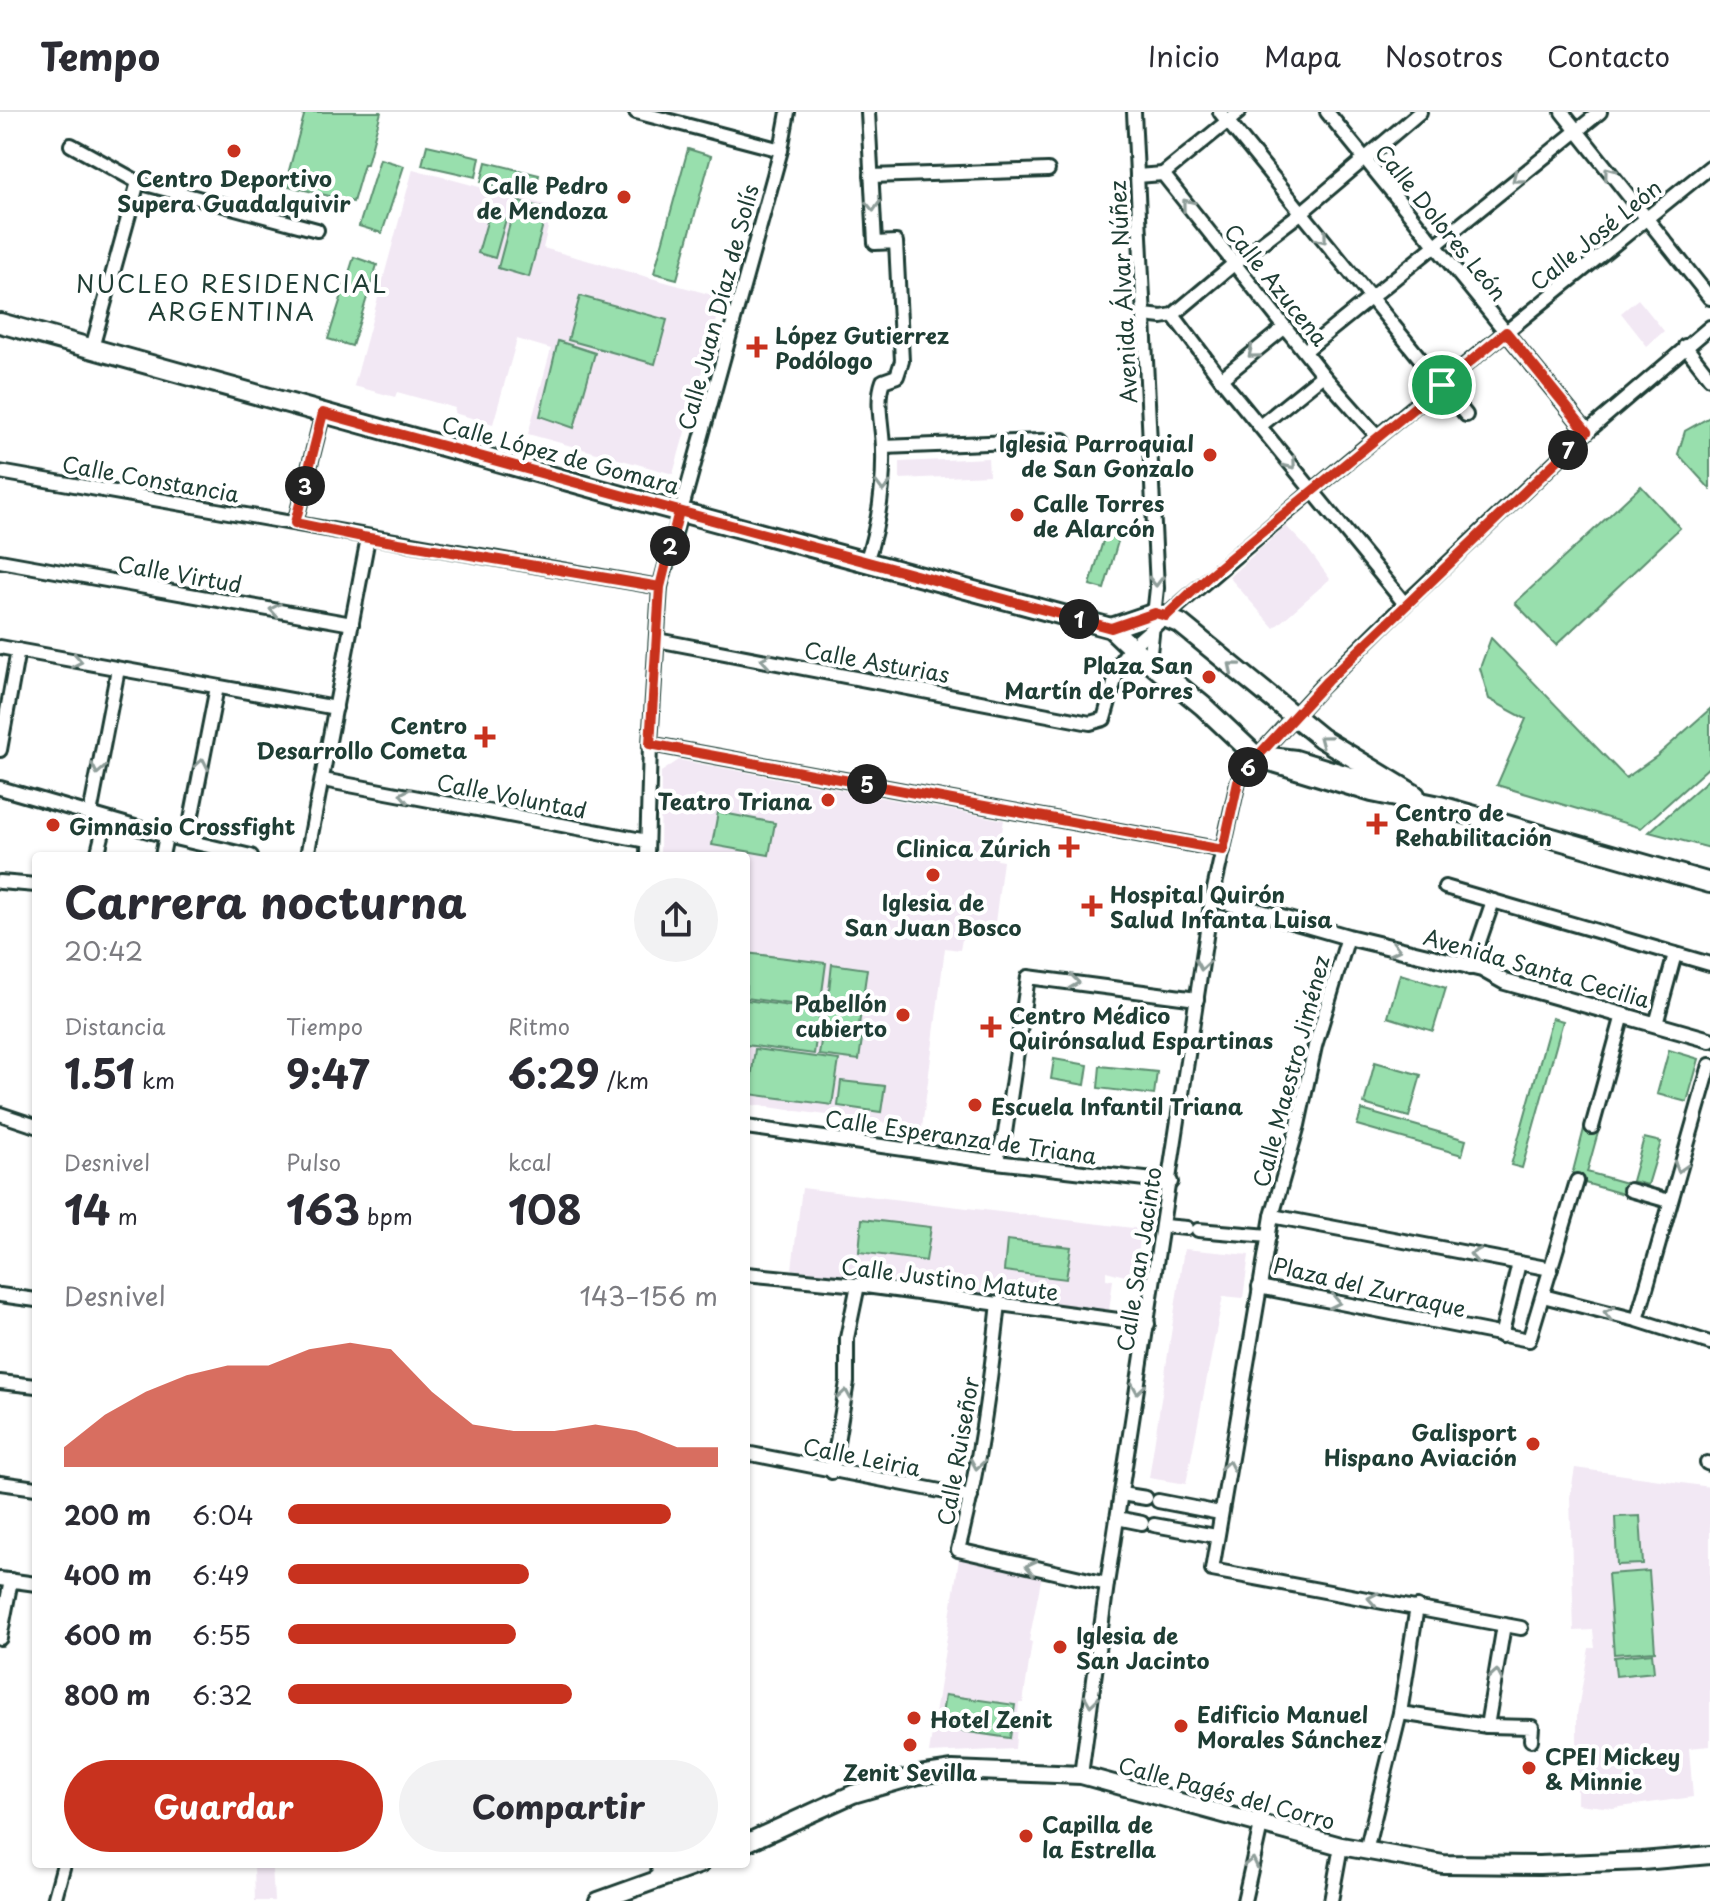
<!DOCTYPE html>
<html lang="es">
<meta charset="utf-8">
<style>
:root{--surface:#fff;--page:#f2f2f3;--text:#2b2b33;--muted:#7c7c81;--line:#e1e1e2;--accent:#c8321e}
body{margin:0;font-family:"Playpen Sans",sans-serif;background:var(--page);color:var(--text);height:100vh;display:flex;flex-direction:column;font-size:30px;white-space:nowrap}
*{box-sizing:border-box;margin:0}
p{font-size:26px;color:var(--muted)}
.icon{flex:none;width:44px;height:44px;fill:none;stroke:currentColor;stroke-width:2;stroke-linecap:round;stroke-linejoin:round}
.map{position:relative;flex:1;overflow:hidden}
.side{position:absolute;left:32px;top:740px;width:718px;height:1016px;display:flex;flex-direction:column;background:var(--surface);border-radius:8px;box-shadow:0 2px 6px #0004}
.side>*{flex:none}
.pin{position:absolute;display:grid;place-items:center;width:68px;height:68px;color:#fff;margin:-34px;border:4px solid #fff;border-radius:50%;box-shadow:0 2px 8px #0007}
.km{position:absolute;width:40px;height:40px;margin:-20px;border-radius:50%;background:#222;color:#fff;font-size:22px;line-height:40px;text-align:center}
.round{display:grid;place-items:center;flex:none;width:84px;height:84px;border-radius:42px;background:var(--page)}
.head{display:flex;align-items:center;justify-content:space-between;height:136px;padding:0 32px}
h1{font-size:44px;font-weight:700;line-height:60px}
.metrics{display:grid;grid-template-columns:repeat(3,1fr);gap:12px;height:136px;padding:8px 32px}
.metrics div{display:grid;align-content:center}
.metrics b{font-size:40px;font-weight:700}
.metrics small{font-size:22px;font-weight:400}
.metrics p{font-size:22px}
.chart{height:224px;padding:16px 32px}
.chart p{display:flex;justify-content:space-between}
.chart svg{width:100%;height:144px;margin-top:8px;fill:var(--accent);opacity:.7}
.primary-button{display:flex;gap:16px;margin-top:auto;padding:16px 32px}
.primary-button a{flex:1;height:92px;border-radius:48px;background:var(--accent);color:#fff;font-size:32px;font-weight:700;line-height:92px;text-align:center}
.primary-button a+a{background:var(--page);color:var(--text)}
ul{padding:0 32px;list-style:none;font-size:26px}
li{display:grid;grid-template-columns:128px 96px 1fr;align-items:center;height:60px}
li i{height:20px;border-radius:10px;background:var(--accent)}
header{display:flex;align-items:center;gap:48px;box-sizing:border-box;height:112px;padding:0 40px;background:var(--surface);border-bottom:2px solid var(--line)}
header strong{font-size:38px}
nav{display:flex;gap:44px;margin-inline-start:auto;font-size:28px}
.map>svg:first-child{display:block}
.built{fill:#f2e8f4}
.green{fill:#98dfad;stroke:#5c8e70;stroke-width:2}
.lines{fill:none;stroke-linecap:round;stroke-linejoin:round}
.minor-casing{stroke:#1f3d34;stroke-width:18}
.tertiary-casing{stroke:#1f3d34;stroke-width:20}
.secondary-casing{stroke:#1f3d34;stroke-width:22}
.primary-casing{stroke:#1f3d34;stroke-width:24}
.minor{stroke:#fff;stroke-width:12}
.tertiary{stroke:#fff;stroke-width:14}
.secondary{stroke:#fff;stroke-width:16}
.primary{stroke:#fff;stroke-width:18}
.oneway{stroke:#8f9e9a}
.route-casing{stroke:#fff;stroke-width:16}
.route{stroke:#c8321e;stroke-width:10}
.poi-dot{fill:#c8321e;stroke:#fff;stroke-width:3}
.labels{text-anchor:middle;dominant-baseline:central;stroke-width:8;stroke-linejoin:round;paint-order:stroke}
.poi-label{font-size:22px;font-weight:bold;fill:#1f3d34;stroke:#fff;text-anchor:start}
.street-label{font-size:22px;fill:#1f3d34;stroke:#fff}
.neighbourhood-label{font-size:24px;letter-spacing:2px;fill:#1f3d34;stroke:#fff}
</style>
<header>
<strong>Tempo</strong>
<nav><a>Inicio</a><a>Mapa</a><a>Nosotros</a><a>Contacto</a></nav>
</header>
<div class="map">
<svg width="1710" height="1789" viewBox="0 0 1710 1789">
<rect width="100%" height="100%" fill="#fff"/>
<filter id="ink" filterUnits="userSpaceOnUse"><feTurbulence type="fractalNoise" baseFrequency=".0125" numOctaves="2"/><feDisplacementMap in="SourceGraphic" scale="16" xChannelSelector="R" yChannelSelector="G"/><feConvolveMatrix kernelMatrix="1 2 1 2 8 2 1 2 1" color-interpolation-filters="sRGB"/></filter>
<g filter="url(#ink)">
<g class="built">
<polygon points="413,57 553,95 543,136 723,186 673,362 528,322 551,237 517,227 493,312 454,301 455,296 397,280 395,285 354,274"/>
<polygon points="1638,187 1664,219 1647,234 1621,201"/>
<polygon points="988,346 989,363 900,367 900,350"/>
<polygon points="1286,414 1307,436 1330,467 1274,516 1229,465"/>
<polygon points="679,648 1004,708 997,748 1003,749 993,826 963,822 960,838 945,836 922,1016 746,992 746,744 660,744 661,660"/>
<polygon points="802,1076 1141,1117 1135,1171 1125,1170 1125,1164 1106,1159 1106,1167 1113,1168 1109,1199 792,1157"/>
<polygon points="1184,1137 1249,1143 1243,1186 1223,1184 1186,1372 1149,1366"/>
<polygon points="1575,1356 1710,1375 1710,1634 1689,1636 1693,1685 1613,1696 1577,1692 1577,1602 1589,1536 1595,1536 1593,1518 1574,1519 1570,1385"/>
<polygon points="959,1447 1042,1463 1029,1529 1032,1530 1023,1591 1019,1591 1015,1637 929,1641"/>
<polygon points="254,1752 272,1752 274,1789 286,1789 255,1789"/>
</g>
<g class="green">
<polygon points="305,0 381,0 367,52 364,52 353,90 285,73"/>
<polygon points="427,33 480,45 476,65 422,53"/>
<polygon points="688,37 711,44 677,167 654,161"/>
<polygon points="380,47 404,54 382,121 359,114"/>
<polygon points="486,50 539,63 534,82 481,70"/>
<polygon points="516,89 547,97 529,165 498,156"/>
<polygon points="489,103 506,107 495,146 478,141"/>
<polygon points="354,145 377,153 352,234 328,227"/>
<polygon points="580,184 667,208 655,252 568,228"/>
<polygon points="558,229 595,241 574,316 540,304"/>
<polygon points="1710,305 1710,377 1678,342 1685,319"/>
<polygon points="1641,374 1680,416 1556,533 1515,491"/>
<polygon points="1105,422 1119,426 1104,477 1090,473"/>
<polygon points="1491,526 1626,666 1657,644 1710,597 1710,654 1641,716 1497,673 1526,607 1489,587 1480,556"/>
<polygon points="1710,666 1710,736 1649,720"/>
<polygon points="718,700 775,711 769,743 712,733"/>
<polygon points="746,841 826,851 820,896 746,886"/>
<polygon points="832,852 867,857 858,920 825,915"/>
<polygon points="1400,862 1446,876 1433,919 1388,905"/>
<polygon points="746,888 820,898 814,942 746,933"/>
<polygon points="1552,906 1563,909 1522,1056 1511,1053"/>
<polygon points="822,922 862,927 859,948 819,943"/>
<polygon points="755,937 839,948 832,993 749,982"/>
<polygon points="1669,938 1699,947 1687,990 1657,982"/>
<polygon points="1054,947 1088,953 1085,973 1051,967"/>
<polygon points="1375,950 1421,963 1409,1005 1364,992"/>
<polygon points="1100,954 1157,960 1154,983 1098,976"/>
<polygon points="841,969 885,974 881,1000 838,994"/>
<polygon points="1362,998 1466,1028 1462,1043 1357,1013"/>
<polygon points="1585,1013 1599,1017 1587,1060 1626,1071 1623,1082 1571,1067"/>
<polygon points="1644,1026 1661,1030 1648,1073 1632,1069"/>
<polygon points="862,1107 931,1115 926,1149 859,1140"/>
<polygon points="1007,1128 1071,1135 1066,1167 1004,1159"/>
<polygon points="1640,1404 1643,1452 1617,1453 1615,1405"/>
<polygon points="1649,1459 1655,1539 1614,1542 1608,1462"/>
<polygon points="1652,1541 1654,1560 1616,1564 1614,1545"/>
<polygon points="945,1583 1015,1593 1010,1626 940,1616"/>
</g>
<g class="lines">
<defs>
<g id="minor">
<polyline points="636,0 781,38"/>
<polyline points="1134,0 1157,476 1149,550"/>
<polyline points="1220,0 1466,303"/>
<polyline points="1327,0 1587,320"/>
<polyline points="1562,0 1710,186"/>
<polyline points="71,33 138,70 317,118"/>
<polyline points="1163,62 1239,0"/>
<polyline points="871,64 1048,58"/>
<polyline points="1137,64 1163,62 1323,263 1378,325"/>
<polyline points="1144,203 1162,205 1173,203 1235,151 1302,100 1420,0"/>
<polyline points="1173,203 1221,267 1405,492"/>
<polyline points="1685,234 1710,266"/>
<polyline points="92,236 138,70"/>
<polyline points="1306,238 1600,0"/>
<polyline points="1221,267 1285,215"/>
<polyline points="1260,314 1323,263"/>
<polyline points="883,335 1064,328"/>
<path d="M0,360C220,398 440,438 660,475"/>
<polyline points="295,411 323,301"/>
<polyline points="0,449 352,512"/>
<path d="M866,450C879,412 884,378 883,338C883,316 875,290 883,269L897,264L902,249L896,130L875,131L868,0"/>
<path d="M657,528L1090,611L1104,607L1120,550L1131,535C1318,369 1515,213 1710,55"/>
<polyline points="0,535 336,596"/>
<polyline points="650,632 1223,738"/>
<polyline points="0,638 18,538"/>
<polyline points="1262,641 1296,645 1388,673"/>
<polyline points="323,668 647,729"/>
<polyline points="0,676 166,724 251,744"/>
<polyline points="90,702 118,557"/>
<polyline points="187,728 217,575"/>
<polyline points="97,744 106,708"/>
<polyline points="162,744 166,724"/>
<polyline points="307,744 368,426"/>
<polyline points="647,744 650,632 660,475 781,38 788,0"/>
<polyline points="0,770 36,773"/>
<polyline points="1445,775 1710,852"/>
<polyline points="1348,825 1315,934 1298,1013 1272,1104 1212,1458 1521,1516"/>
<polyline points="1470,856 1493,789"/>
<polyline points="1656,912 1675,842"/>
<polyline points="0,1002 36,1014"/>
<polyline points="746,1015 996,1050 1171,1070"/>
<polyline points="1592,1015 1623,903"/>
<polyline points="996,1050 1005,1021 1028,865 1197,887"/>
<polyline points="1630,1078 1669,1089"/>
<polyline points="1272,1104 1551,1157"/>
<polyline points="1164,1114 1187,1116"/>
<polyline points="1198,1118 1269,1124"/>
<polyline points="746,1162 858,1173 1148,1212"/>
<polyline points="1259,1175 1529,1228 1577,1069"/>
<polyline points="0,1183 36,1188"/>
<polyline points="1543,1184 1637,1208 1710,1231"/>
<path d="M999,1191C990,1274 979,1357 958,1438L1107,1472"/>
<polyline points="1637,1208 1710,953"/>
<polyline points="1501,1224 1519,1151"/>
<polyline points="0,1270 36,1274"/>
<polyline points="746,1341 971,1385"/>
<polyline points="1707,1351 1710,1352"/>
<polyline points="832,1360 847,1270 847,1226 858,1173"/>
<polyline points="0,1371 36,1376"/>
<polyline points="1121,1382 1146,1386"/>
<polyline points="1158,1389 1220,1401"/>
<polyline points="1117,1406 1142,1411"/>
<polyline points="1154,1413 1216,1424"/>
<polyline points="0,1467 36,1472"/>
<polyline points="0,1526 11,1468"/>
<polyline points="1400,1601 1487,1614 1532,1615 1531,1628"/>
<polyline points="1487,1614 1504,1513"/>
<polyline points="1081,1663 1107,1472 1212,786 1238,670 1257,645 1320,576 1405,492 1587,320 1710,215"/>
<polyline points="1366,1739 1400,1601 1417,1495"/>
<polyline points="658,1752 659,1767"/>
<polyline points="54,1789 64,1752"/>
<polyline points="1244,1789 1261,1713"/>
<polyline points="1331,1789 1341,1734"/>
</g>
<polyline id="tertiary" points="1212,786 1348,825 1482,857 1505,870 1710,928"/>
<g id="secondary">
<polyline points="746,1731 853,1682 919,1663 953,1658 1081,1663 1341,1734 1443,1752 1539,1753 1642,1749 1710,1743"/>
<polyline points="598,1789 701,1752"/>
</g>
<g id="primary">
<polyline points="0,211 651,392 1111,516 1131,535 1203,594 1257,645 1372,680 1440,694 1710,771"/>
<polyline points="1111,516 1155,501 1181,512 1321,626 1415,683"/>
</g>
</defs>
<use href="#minor" class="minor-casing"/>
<use href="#tertiary" class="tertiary-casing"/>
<use href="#secondary" class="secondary-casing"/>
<use href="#primary" class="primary-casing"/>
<use href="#minor" class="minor"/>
<use href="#tertiary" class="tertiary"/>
<use href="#secondary" class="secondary"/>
<use href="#primary" class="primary"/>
</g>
<defs><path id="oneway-chevron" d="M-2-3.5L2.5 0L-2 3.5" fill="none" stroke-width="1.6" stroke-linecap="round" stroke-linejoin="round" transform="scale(2)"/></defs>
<g class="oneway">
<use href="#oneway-chevron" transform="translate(1609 60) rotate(-127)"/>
<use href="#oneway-chevron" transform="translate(1517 66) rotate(141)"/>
<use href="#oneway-chevron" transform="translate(1187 92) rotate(-129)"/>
<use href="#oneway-chevron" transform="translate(873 94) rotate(87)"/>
<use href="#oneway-chevron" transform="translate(1322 126) rotate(51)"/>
<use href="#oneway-chevron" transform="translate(1253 241) rotate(140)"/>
<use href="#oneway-chevron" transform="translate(1291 352) rotate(50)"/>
<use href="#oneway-chevron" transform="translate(883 374) rotate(91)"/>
<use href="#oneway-chevron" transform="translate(1156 469) rotate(89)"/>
<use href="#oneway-chevron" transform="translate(275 498) rotate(-170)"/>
<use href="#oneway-chevron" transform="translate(766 548) rotate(-170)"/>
<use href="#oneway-chevron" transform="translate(77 549) rotate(11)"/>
<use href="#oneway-chevron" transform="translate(1233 555) rotate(-140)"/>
<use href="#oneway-chevron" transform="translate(1324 628) rotate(-143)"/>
<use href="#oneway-chevron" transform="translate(202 652) rotate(-79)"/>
<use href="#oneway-chevron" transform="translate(98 657) rotate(101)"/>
<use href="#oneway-chevron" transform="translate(405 683) rotate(-169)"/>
<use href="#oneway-chevron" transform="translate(1395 837) rotate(14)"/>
<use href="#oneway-chevron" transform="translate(1202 853) rotate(99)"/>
<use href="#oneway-chevron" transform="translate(1074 870) rotate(8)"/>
<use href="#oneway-chevron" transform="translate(1680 1055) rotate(107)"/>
<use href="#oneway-chevron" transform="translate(1475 1143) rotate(-169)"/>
<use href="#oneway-chevron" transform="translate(1335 1190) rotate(12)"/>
<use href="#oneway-chevron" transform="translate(1609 1201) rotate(-166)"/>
<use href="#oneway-chevron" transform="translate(1138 1276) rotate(99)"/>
<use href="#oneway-chevron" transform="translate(845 1283) rotate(-81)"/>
<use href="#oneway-chevron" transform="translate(977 1352) rotate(99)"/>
<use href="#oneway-chevron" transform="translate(1228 1354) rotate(-80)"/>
<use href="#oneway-chevron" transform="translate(1031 1455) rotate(-167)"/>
<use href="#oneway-chevron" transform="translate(1373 1487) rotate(-170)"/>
<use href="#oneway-chevron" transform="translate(1496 1563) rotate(-80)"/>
<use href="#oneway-chevron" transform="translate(1091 1589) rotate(98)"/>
<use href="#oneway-chevron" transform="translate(1252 1751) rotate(-77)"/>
</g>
</g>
<g class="lines" filter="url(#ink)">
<defs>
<polyline id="route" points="1442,273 1212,461 1166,504 1155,501 1111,516 679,399 660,475 363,425 295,411 323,301 679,399 660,475 650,632 1223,738 1238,670 1257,645 1327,569 1587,320 1506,220 1442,273"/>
</defs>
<use href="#route" class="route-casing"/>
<use href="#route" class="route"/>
</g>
<g class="poi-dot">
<circle cx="234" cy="39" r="8"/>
<circle cx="624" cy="85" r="8"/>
<path d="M753 223h8v8h8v8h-8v8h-8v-8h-8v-8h8z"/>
<circle cx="1210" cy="343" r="8"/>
<circle cx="1017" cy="403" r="8"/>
<circle cx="1209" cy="565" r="8"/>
<path d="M481 613h8v8h8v8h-8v8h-8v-8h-8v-8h8z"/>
<circle cx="828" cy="688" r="8"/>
<path d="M1373 700h8v8h8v8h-8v8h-8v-8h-8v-8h8z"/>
<circle cx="53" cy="713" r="8"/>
<path d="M1065 723h8v8h8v8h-8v8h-8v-8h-8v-8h8z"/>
<circle cx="933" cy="763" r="8"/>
<path d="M1088 782h8v8h8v8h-8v8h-8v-8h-8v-8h8z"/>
<circle cx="903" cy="903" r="8"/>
<path d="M987 903h8v8h8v8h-8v8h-8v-8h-8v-8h8z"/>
<circle cx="975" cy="993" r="8"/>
<circle cx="1533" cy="1332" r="8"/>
<circle cx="1060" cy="1535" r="8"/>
<circle cx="914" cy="1606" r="8"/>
<circle cx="1181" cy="1614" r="8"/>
<circle cx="910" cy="1633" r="8"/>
<circle cx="1529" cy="1656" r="8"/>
<circle cx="1026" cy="1724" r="8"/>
</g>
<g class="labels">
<g class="poi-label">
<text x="234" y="65" text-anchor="middle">Centro Deportivo<tspan x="234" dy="25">Supera Guadalquivir</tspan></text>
<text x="608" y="72" text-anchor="end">Calle Pedro<tspan x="608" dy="25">de Mendoza</tspan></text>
<text x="775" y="222">López Gutierrez<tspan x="775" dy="25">Podólogo</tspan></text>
<text x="1194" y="330" text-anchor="end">Iglesia Parroquial<tspan x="1194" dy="25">de San Gonzalo</tspan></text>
<text x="1033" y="390">Calle Torres<tspan x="1033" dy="25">de Alarcón</tspan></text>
<text x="1193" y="552" text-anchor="end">Plaza San<tspan x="1193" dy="25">Martín de Porres</tspan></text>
<text x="467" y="612" text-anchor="end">Centro<tspan x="467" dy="25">Desarrollo Cometa</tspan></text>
<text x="812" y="688" text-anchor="end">Teatro Triana</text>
<text x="1395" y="699">Centro de<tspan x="1395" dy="25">Rehabilitación</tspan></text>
<text x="69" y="713">Gimnasio Crossfight</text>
<text x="1051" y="735" text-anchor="end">Clinica Zúrich</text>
<text x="1110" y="781">Hospital Quirón<tspan x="1110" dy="25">Salud Infanta Luisa</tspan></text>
<text x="933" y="789" text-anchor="middle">Iglesia de<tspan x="933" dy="25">San Juan Bosco</tspan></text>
<text x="887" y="890" text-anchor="end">Pabellón<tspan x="887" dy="25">cubierto</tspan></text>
<text x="1009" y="902">Centro Médico<tspan x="1009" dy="25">Quirónsalud Espartinas</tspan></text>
<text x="991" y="993">Escuela Infantil Triana</text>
<text x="1517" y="1319" text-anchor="end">Galisport<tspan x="1517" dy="25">Hispano Aviación</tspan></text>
<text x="1076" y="1522">Iglesia de<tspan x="1076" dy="25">San Jacinto</tspan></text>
<text x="1197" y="1601">Edificio Manuel<tspan x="1197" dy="25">Morales Sánchez</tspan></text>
<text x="930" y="1606">Hotel Zenit</text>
<text x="1545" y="1643">CPEI Mickey<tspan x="1545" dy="25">&amp; Minnie</tspan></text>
<text x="910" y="1659" text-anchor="middle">Zenit Sevilla</text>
<text x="1042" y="1711">Capilla de<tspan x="1042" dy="25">la Estrella</tspan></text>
</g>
<g class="street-label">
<text transform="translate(1442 110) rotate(51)">Calle Dolores León</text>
<text transform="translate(1595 122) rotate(-39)">Calle José León</text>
<text transform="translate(1277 172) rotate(51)">Calle Azucena</text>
<text transform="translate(1122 180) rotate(-93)">Avenida Álvar Núñez</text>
<text transform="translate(717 195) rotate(-75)">Calle Juan Díaz de Solís</text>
<text transform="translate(561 342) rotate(15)">Calle López de Gomara</text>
<text transform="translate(151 366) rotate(10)">Calle Constancia</text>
<text transform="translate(180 461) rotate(10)">Calle Virtud</text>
<text transform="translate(877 549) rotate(10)">Calle Asturias</text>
<text transform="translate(512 683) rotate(11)">Calle Voluntad</text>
<text transform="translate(1537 855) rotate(16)">Avenida Santa Cecilia</text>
<text transform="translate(1290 959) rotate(-75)">Calle Maestro Jiménez</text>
<text transform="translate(961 1024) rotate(8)">Calle Esperanza de Triana</text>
<text transform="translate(1138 1147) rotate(-81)">Calle San Jacinto</text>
<text transform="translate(950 1166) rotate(7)">Calle Justino Matute</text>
<text transform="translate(1370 1174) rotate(13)">Plaza del Zurraque</text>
<text transform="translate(957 1339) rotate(-80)">Calle Ruiseñor</text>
<text transform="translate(862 1344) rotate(11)">Calle Leiria</text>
<text transform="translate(1227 1680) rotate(15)">Calle Pagés del Corro</text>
</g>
<g class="neighbourhood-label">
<text x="232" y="171">NUCLEO RESIDENCIAL<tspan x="232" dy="28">ARGENTINA</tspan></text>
</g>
</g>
</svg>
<div class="pin" style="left:1442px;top:273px;background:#1e9e55"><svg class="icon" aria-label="arrive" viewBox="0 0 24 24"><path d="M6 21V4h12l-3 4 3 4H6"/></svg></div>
<b class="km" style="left:1079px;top:507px">1</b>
<b class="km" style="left:670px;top:434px">2</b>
<b class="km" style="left:305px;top:374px">3</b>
<b class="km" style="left:867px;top:672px">5</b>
<b class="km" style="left:1248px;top:655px">6</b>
<b class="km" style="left:1568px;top:338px">7</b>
<section class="side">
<div class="head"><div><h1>Carrera nocturna</h1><p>20:42</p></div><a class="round"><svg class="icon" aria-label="share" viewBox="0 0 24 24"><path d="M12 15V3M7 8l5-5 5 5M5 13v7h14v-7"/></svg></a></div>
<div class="metrics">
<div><p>Distancia</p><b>1.51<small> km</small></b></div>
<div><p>Tiempo</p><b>9:47</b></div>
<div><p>Ritmo</p><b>6:29<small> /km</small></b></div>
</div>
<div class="metrics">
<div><p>Desnivel</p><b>14<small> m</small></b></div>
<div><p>Pulso</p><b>163<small> bpm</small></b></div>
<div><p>kcal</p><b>108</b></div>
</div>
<div class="chart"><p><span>Desnivel</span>143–156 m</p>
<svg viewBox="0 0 160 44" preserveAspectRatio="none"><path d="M0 44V38L10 28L20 21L30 16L40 13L50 13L60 8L70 6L80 8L90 21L100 31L110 33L120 33L130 31L140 33L150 38L160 38V44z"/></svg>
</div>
<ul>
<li><b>200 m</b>6:04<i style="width:89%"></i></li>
<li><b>400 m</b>6:49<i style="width:56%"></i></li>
<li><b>600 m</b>6:55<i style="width:53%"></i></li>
<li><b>800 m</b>6:32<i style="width:66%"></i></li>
</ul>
<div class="primary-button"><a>Guardar</a><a>Compartir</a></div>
</section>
</div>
